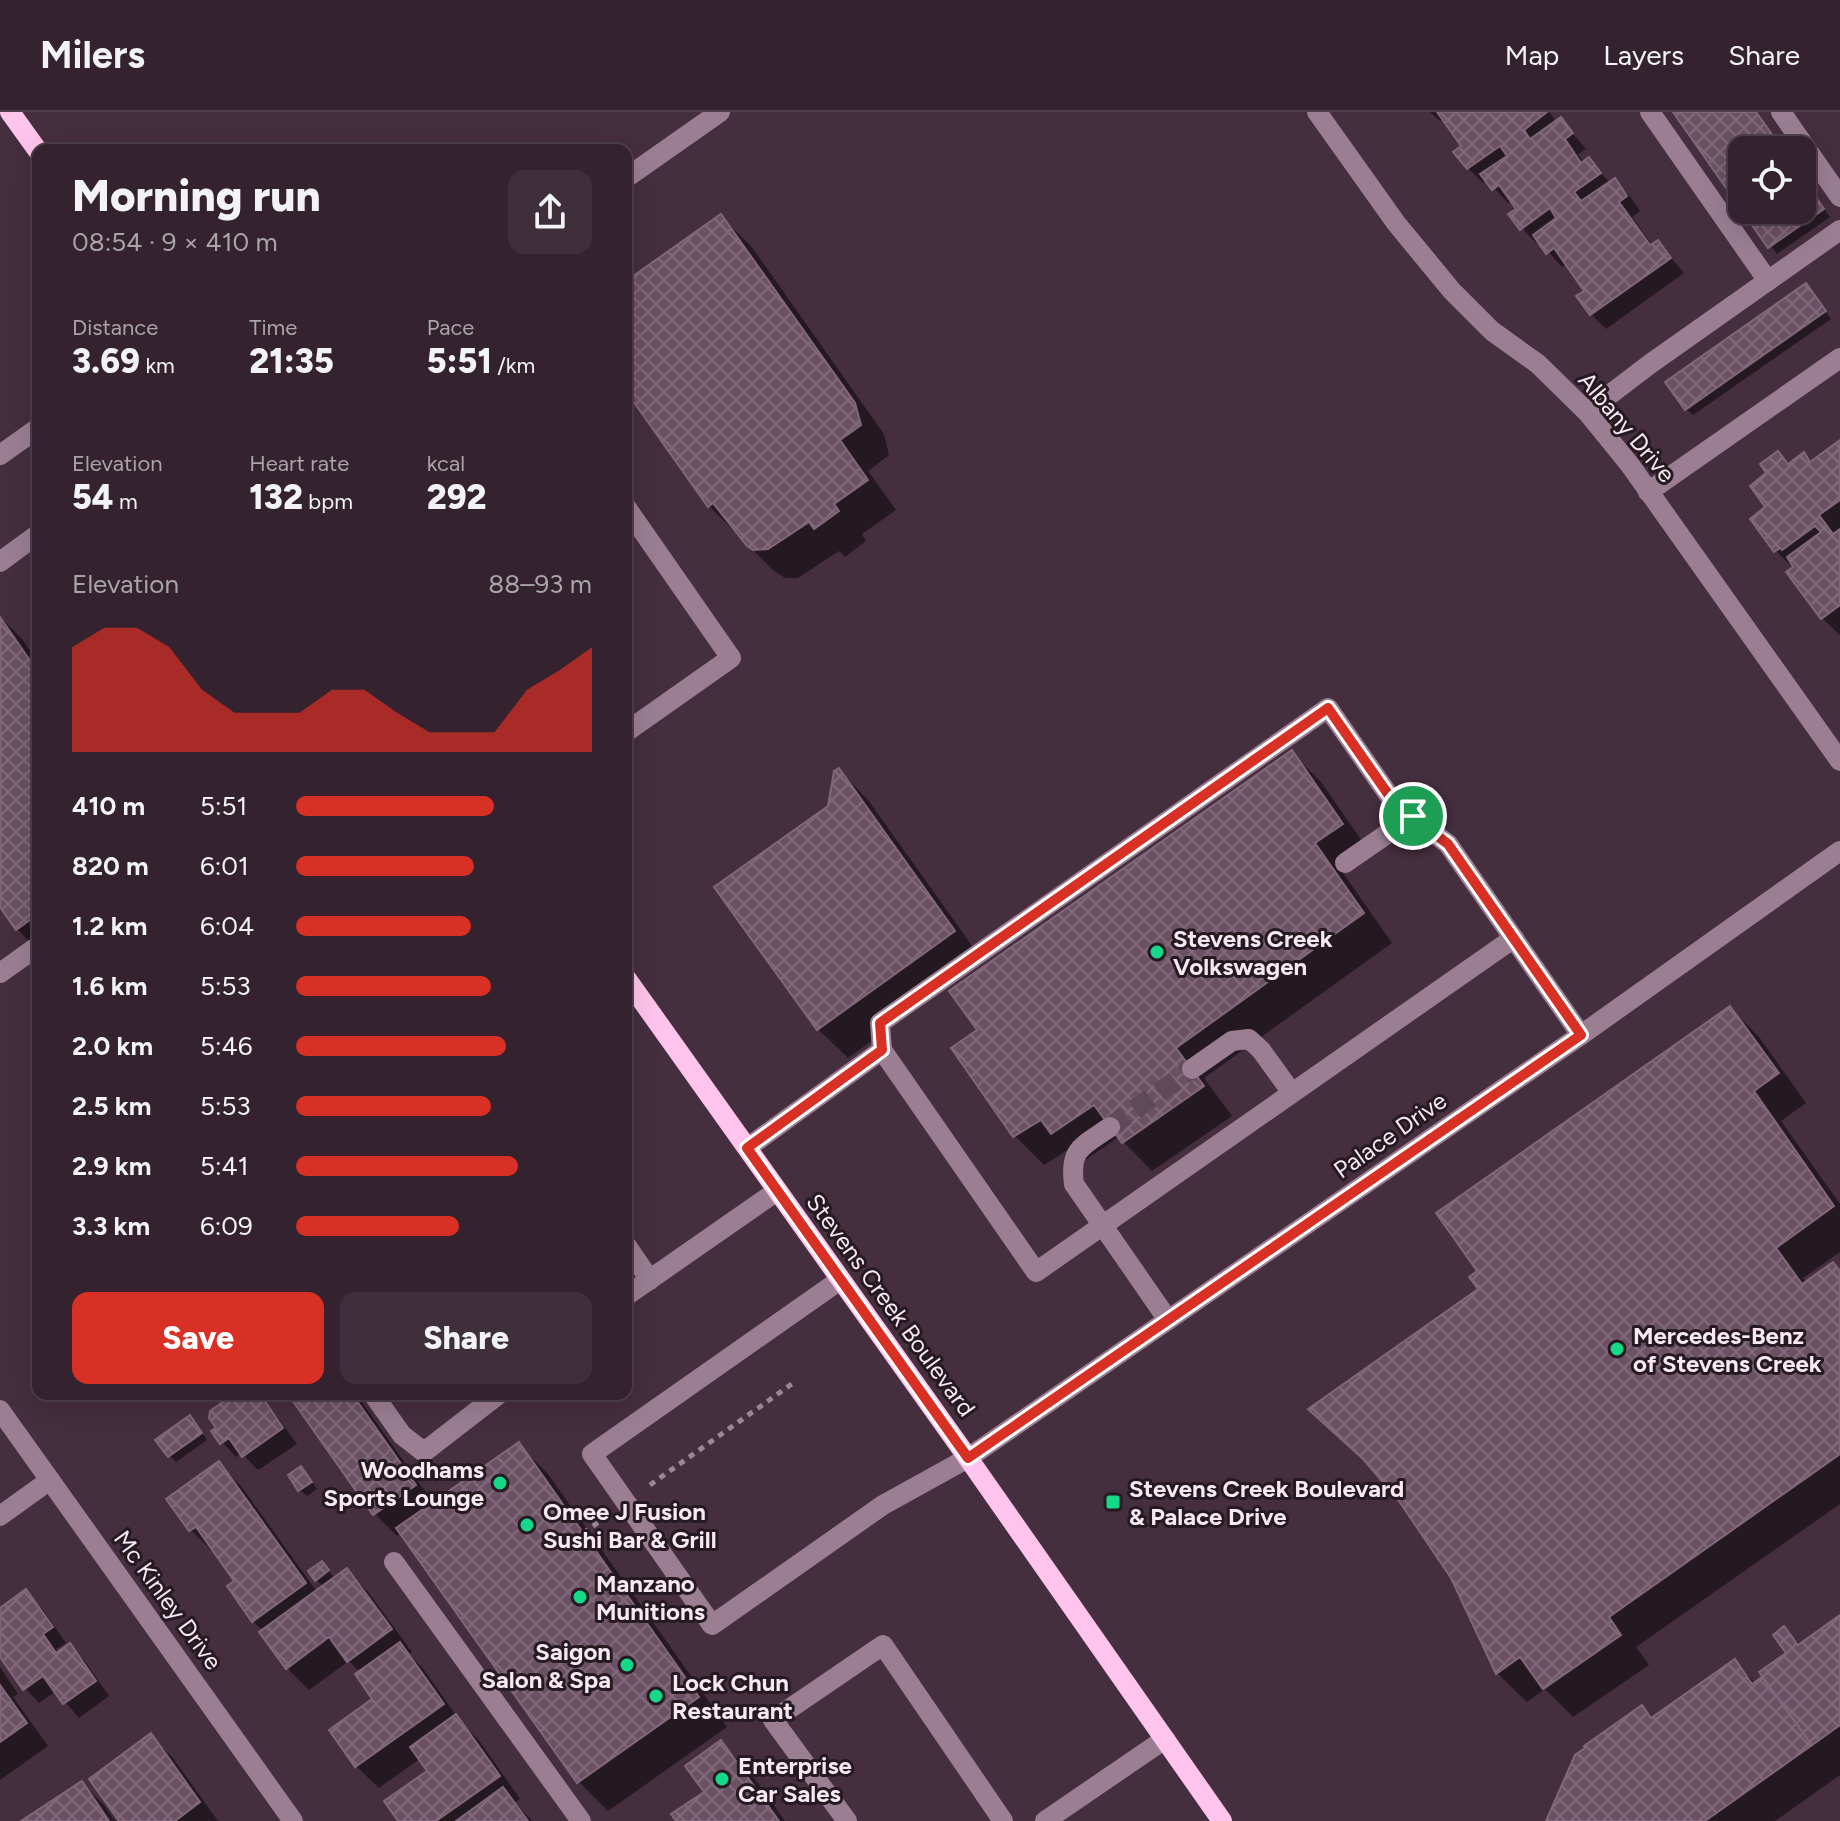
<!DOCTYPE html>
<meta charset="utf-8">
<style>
:root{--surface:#34222e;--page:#3f2f3a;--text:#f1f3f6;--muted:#a9a4aa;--line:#4e3f4a;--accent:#d93025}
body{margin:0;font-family:Figtree,sans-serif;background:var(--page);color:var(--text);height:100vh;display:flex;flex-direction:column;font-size:30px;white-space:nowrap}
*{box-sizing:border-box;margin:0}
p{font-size:26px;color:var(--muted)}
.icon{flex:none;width:44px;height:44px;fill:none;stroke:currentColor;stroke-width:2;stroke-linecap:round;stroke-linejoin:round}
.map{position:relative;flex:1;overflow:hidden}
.side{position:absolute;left:32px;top:32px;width:600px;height:1256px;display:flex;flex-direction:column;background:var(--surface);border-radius:16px;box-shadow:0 8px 32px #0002,0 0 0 2px var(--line)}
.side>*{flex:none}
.buttons{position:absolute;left:1728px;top:24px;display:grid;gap:16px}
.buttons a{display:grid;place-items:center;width:88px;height:88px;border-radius:16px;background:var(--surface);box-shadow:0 8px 32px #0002,0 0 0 2px var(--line);font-size:40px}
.pin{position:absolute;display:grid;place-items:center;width:68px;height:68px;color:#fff;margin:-34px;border:4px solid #fff;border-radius:50%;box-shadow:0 2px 8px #0007}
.round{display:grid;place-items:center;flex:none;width:84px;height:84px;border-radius:16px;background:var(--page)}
.head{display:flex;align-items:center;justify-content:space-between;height:136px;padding:0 40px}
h1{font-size:44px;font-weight:800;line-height:60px}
.metrics{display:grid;grid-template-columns:repeat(3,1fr);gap:12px;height:136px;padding:8px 40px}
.metrics div{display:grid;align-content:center}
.metrics b{font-size:34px;font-weight:800}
.metrics small{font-size:22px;font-weight:400}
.metrics p{font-size:22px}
.chart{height:224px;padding:16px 40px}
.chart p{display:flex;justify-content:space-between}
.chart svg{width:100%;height:144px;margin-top:8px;fill:var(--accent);opacity:.7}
.action{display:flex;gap:16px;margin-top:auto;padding:16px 40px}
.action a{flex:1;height:92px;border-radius:16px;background:var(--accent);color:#fff;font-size:32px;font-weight:800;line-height:92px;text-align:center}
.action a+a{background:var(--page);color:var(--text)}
ul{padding:0 40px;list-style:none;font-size:26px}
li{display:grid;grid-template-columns:128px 96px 1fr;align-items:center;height:60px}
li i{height:20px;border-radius:10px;background:var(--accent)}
header{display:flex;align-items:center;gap:48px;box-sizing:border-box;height:112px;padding:0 40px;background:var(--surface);border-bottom:2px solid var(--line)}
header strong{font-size:38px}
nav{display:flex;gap:44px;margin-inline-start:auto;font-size:28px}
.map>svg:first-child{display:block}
.shadow{fill:#0007}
.building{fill:url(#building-cross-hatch);stroke:#816779;stroke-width:2}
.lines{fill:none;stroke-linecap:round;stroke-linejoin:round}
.minor-tunnel{stroke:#604a59;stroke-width:20;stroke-dasharray:20 10;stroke-linecap:butt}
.path{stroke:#9a8794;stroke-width:5;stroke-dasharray:6 6;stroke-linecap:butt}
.minor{stroke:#9b7e92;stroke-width:20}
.major{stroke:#ffc4ed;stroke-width:20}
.route-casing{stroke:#fff;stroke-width:16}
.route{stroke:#d93025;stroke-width:10}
.poi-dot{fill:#14d989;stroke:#251a22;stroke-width:3}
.labels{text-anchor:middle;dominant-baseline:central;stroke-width:6;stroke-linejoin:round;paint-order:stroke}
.street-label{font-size:24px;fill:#f7e8f2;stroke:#251a22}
.poi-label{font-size:24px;font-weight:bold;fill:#f7e8f2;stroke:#251a22;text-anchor:start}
</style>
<header>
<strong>Milers</strong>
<nav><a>Map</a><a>Layers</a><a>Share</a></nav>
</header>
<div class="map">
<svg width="1840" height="1709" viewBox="0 0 1840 1709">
<defs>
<pattern id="building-cross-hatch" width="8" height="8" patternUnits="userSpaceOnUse" patternTransform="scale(2)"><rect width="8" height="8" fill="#6b5163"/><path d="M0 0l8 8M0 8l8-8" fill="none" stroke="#816a7a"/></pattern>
</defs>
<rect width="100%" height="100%" fill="#452e3e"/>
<g class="shadow">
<polygon points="1430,0 1549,0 1557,11 1561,8 1586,37 1578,42 1584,51 1589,48 1610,71 1614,68 1629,83 1640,99 1632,105 1653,134 1658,130 1684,161 1606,217 1591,202 1587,179 1567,151 1562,155 1539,129 1536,131 1522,116 1519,97 1512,88 1508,91 1487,68 1483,71 1468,56 1464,34 1444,6 1440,9"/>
<polygon points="1802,65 1830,105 1777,142 1744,98 1802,98"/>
<polygon points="721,105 751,134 884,322 889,343 868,359 896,398 862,422 866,429 845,445 839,439 798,466 785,466 773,458 709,394 626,275 626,172"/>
<polygon points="1812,181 1831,207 1693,303 1686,297"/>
<polygon points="1840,330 1840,523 1822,506 1794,457 1776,439 1752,407 1768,396 1769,362 1778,341 1789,353 1803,343 1812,351"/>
<polygon points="0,505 22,527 38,550 38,838 17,817 0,792"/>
<polygon points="1292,641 1321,670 1371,742 1343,761 1392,831 1204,966 1232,1004 1152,1059 1119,1025 1082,1050 1069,1037 1044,1053 1015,1024 980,918"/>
<polygon points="839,658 868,688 983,849 848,946 818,917 717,776 830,695"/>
<polygon points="1730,896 1759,925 1806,991 1781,1009 1840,1092 1840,1140 1803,1166 1807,1171 1840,1159 1840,1392 1636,1535 1649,1553 1573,1605 1545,1577 1527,1590 1497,1561 1453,1465 1400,1388 1373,1357 1340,1326 1481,1178"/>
<polygon points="238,1282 260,1282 297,1332 258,1358 242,1341 236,1345 222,1330"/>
<polygon points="290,1282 356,1282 434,1392 518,1332 548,1362 727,1615 608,1699 579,1670 402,1421 397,1424 375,1402"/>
<polygon points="196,1313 207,1328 176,1350 170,1344"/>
<polygon points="218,1352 241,1374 317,1480 324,1475 316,1468 328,1458 335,1467 347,1458 369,1481 412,1540 409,1542 422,1555 462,1612 478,1627 520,1687 515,1690 532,1709 400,1709 430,1659 421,1646 379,1676 356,1654 375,1587 361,1561 349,1549 309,1578 287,1556 263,1519 253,1509 237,1470 215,1438 213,1440 191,1418"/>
<polygon points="307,1363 317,1377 307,1384 300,1378"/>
<polygon points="26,1480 41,1495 66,1531 56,1537 59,1542 70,1534 84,1548 109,1584 79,1606 56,1579 39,1591 25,1576 0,1541 0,1498"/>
<polygon points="1840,1505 1840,1663 1775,1709 1548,1709 1642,1595 1654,1607 1734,1550 1756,1572 1789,1542 1784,1517 1801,1533"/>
<polygon points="0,1555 18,1582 13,1585 48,1634 0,1668"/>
<polygon points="151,1624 173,1646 218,1709 122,1709"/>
<polygon points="721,1631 750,1660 785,1709 678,1709 706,1680"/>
<polygon points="82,1671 104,1693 115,1709 25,1709"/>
</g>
<g class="building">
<polygon points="1437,0 1547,0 1524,18 1530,27 1561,5 1573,21 1565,27 1581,51 1589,45 1601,61 1574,80 1581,89 1615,66 1627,84 1619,90 1650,133 1658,128 1671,146 1590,203 1576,184 1584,179 1554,136 1546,142 1533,123 1556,106 1550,96 1520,118 1508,102 1516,97 1499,73 1492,78 1480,62 1507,44 1500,34 1467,57 1453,40 1461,34"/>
<polygon points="1673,0 1756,0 1783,38 1742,38 1742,98 1802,98 1802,65 1824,97 1768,136"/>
<polygon points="721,102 855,291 861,313 840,328 868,368 834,392 839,399 814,417 809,410 768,437 753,438 747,434 713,391 708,395 626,279 626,169"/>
<polygon points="1806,171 1826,199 1685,298 1665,270"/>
<polygon points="1840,328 1840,388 1819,403 1833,422 1840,417 1840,493 1821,507 1786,460 1793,455 1787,445 1821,420 1815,414 1782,438 1780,436 1774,440 1750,407 1765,395 1750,374 1766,361 1760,352 1778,339 1788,352 1804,340 1810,350"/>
<polygon points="0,505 38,560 38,802 16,818 0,795"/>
<polygon points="1292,638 1343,712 1315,731 1364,801 1176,936 1204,974 1122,1031 1094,993 1051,1022 1041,1008 1013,1025 951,936 977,918 949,879"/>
<polygon points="839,656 955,819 817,918 714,775 828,694 834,659"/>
<polygon points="1730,894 1779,961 1754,979 1834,1094 1776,1136 1802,1172 1833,1150 1840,1159 1840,1342 1609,1505 1621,1523 1543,1577 1520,1545 1496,1562 1451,1466 1399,1389 1363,1347 1308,1297 1478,1177 1469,1165 1477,1159 1436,1101"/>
<polygon points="234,1282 260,1282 283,1316 242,1345 229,1326 220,1332 211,1319 216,1316 209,1306 210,1299"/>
<polygon points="288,1282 352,1282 416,1373 373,1403"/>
<polygon points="190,1303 202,1321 168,1345 155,1328"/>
<polygon points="519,1330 699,1585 577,1671 396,1416"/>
<polygon points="219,1349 306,1471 252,1510 227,1474 234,1469 196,1415 189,1419 166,1387"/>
<polygon points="301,1354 312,1370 298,1379 288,1363"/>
<polygon points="322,1449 329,1458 315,1469 308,1459"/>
<polygon points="347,1456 392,1517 347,1550 329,1525 286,1557 259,1520"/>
<polygon points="26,1477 53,1515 43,1522 56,1541 70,1531 96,1569 63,1592 43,1564 23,1578 0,1545 0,1496"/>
<polygon points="1840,1503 1840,1613 1812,1633 1759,1560 1786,1541 1773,1523 1784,1514 1798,1533"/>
<polygon points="400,1530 444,1592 355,1655 329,1618 372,1587 355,1562"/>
<polygon points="1735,1547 1752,1572 1762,1565 1812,1633 1705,1709 1546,1709 1575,1643 1585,1636 1584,1634 1642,1593 1651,1606"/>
<polygon points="0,1573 27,1611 0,1630"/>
<polygon points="456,1602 500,1664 436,1709 398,1709 384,1689 427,1659 410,1635"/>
<polygon points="151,1621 200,1690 175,1709 119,1709 89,1667"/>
<polygon points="721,1628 779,1709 676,1709 671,1702 704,1680 685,1654"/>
<polygon points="82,1669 109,1709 21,1709"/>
<polygon points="503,1675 528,1709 456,1709"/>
</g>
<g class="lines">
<polyline class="minor-tunnel" points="1110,1015 1192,957"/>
<g class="path">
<polyline points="650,1373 796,1269"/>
<polyline points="583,1421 603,1407"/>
</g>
<g class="minor">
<polyline points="1317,0 1396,111 1452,179 1492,219 1538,252 1587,300 1630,353 1840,649"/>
<polyline points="1650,0 1768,169"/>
<polyline points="1781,0 1840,85"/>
<polyline points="626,66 720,0"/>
<polyline points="1587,300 1650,252 1840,118"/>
<polyline points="0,343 38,316"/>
<polyline points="1648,380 1840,246"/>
<polyline points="626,395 731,546 626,620"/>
<polyline points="0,450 38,422"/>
<polyline points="1345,751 1413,704"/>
<polyline points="0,861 38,834"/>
<polyline points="882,938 880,911 1328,596 1395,692 1448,732 1581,923"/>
<polyline points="1192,957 1232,929 1249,927 1261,938 1292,981"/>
<path d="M1110,1015C1083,1034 1069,1036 1074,1072L1168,1208"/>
<polyline points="747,1036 882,938 1036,1160 1514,826"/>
<polyline points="626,1133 650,1168"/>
<polyline points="840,1168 592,1342 712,1513 883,1393 968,1346 1581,923 1840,739"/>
<polyline points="626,1184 777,1079"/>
<polyline points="373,1282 402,1323 424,1340 499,1282"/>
<polyline points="0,1298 293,1709"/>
<polyline points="0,1404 50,1368"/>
<polyline points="394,1450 581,1709"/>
<polyline points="847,1709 773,1608 883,1533 1003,1709"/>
<polyline points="1045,1709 1165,1627"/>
</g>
<g class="major">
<polyline points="10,0 38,39"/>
<polyline points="626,866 968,1346 1222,1709"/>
</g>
</g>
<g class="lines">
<defs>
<polygon id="route" points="1328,596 1395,692 1448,732 1581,923 968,1346 747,1036 882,938 880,911"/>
</defs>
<use href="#route" class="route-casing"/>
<use href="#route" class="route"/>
</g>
<g class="poi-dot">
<circle cx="1157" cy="840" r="8"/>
<circle cx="1617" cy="1237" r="8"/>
<circle cx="500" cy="1371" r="8"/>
<rect x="1105" y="1382" width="16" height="16" rx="4"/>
<circle cx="527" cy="1413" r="8"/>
<circle cx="580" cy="1485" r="8"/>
<circle cx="627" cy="1553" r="8"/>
<circle cx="656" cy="1584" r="8"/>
<circle cx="722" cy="1667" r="8"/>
</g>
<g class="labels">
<g class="street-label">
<text transform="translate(1627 315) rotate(50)">Albany Drive</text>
<text transform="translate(1390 1023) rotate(-35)">Palace Drive</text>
<text transform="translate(891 1193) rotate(54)">Stevens Creek Boulevard</text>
<text transform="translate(168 1488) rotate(54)">Mc Kinley Drive</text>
</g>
<g class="poi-label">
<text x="1173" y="826">Stevens Creek<tspan x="1173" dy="28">Volkswagen</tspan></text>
<text x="1633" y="1223">Mercedes-Benz<tspan x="1633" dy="28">of Stevens Creek</tspan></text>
<text x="484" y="1357" text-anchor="end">Woodhams<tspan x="484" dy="28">Sports Lounge</tspan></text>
<text x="1129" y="1376">Stevens Creek Boulevard<tspan x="1129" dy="28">&amp; Palace Drive</tspan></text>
<text x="543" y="1399">Omee J Fusion<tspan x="543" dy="28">Sushi Bar &amp; Grill</tspan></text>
<text x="596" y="1471">Manzano<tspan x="596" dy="28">Munitions</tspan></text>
<text x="611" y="1539" text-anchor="end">Saigon<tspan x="611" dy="28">Salon &amp; Spa</tspan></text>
<text x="672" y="1570">Lock Chun<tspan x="672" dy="28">Restaurant</tspan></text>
<text x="738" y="1653">Enterprise<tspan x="738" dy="28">Car Sales</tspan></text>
</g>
</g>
</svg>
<div class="buttons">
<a><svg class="icon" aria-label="locate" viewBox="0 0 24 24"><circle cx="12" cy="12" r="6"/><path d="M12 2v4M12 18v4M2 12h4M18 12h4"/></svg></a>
</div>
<div class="pin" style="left:1413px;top:704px;background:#1e9e55"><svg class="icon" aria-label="arrive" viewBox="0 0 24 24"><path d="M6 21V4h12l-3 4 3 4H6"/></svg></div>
<section class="side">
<div class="head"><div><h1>Morning run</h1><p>08:54 · 9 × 410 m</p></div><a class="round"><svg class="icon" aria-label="share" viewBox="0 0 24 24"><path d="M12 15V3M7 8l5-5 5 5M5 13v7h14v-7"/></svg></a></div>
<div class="metrics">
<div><p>Distance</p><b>3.69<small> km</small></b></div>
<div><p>Time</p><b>21:35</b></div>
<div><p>Pace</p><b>5:51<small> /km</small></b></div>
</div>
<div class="metrics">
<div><p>Elevation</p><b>54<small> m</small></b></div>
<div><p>Heart rate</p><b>132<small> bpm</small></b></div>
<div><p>kcal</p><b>292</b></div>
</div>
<div class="chart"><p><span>Elevation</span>88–93 m</p>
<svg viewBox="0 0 160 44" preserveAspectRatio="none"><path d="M0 44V12L10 6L20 6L30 12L40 25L50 32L60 32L70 32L80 25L90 25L100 32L110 38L120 38L130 38L140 25L150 19L160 12V44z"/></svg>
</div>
<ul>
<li><b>410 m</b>5:51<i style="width:67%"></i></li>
<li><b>820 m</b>6:01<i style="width:60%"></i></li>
<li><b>1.2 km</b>6:04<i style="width:59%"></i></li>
<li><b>1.6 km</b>5:53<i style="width:66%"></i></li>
<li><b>2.0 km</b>5:46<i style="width:71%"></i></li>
<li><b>2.5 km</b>5:53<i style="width:66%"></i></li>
<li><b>2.9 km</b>5:41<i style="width:75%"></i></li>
<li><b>3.3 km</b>6:09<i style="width:55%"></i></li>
</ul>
<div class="action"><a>Save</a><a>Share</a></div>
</section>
</div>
